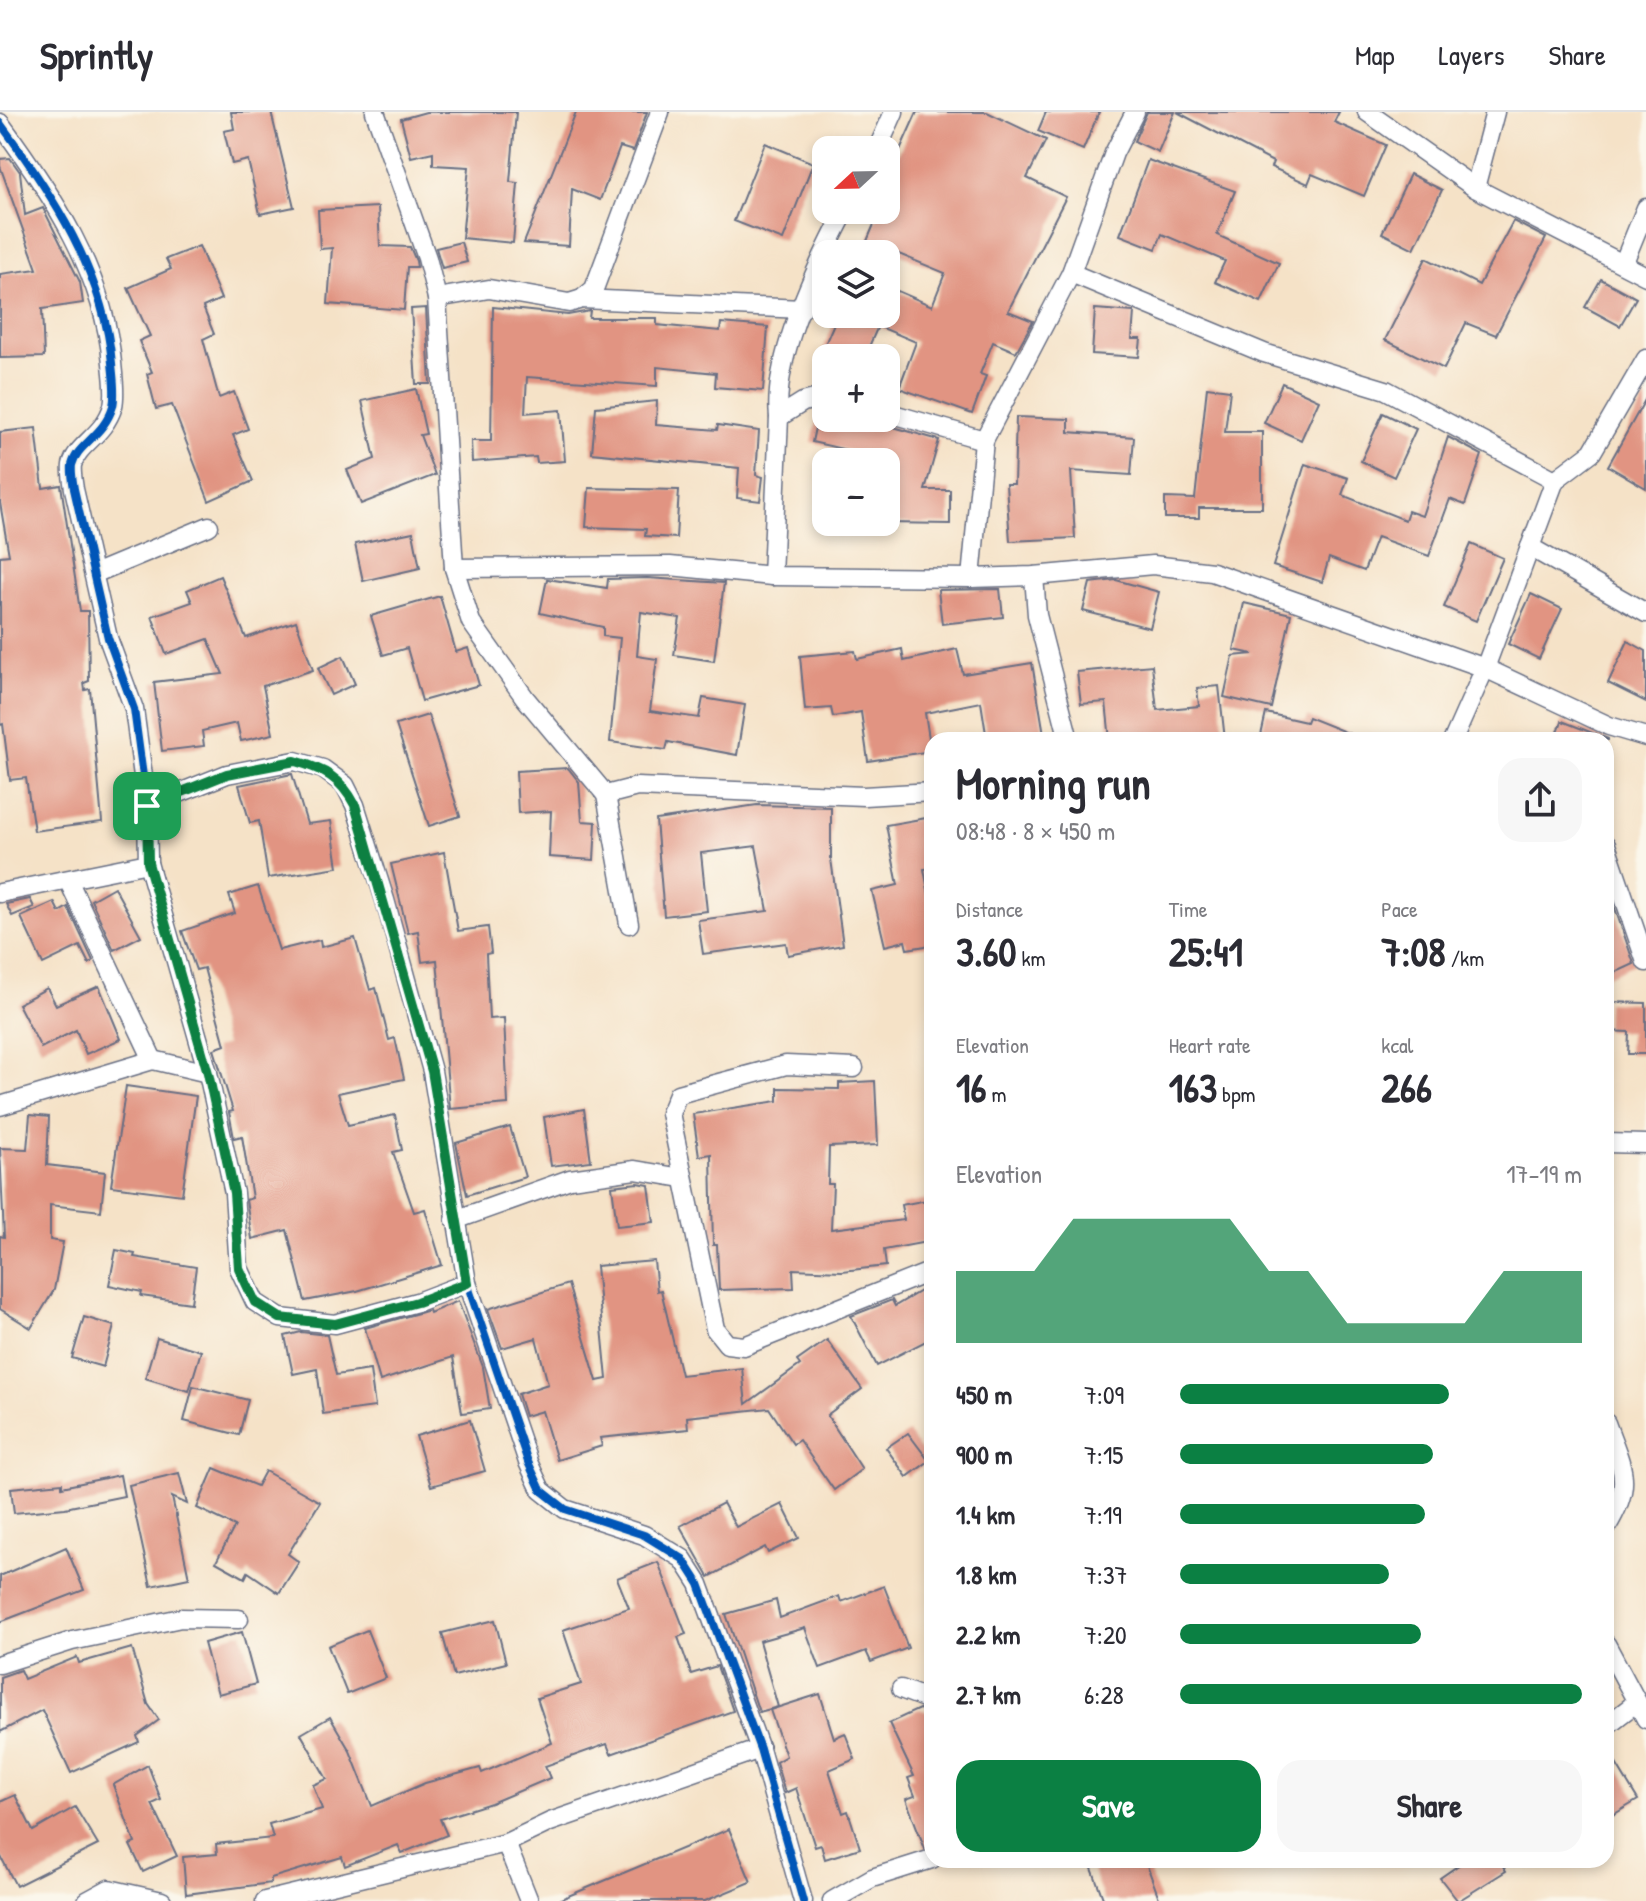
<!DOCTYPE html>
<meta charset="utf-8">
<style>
:root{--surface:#fff;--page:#f7f7f7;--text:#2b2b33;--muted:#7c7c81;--line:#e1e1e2;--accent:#0b8043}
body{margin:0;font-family:"Patrick Hand",sans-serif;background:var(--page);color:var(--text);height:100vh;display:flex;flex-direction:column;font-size:30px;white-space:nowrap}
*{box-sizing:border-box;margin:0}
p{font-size:26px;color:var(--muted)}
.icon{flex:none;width:44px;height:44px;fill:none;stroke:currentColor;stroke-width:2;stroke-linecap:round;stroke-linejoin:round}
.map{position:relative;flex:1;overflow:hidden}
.side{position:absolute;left:924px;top:620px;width:690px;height:1136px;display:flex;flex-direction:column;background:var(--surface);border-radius:24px;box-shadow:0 4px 12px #0003}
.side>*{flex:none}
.needle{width:52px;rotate:248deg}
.buttons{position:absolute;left:812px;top:24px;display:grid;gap:16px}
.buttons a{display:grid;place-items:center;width:88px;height:88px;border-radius:16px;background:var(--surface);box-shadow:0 4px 12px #0003;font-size:40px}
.pin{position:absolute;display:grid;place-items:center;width:68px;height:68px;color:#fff;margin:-34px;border-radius:16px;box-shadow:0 4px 12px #0006}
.round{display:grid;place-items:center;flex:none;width:84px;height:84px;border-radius:24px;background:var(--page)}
.headline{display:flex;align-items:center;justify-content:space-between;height:136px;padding:0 32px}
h1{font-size:44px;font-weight:800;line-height:60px}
.metrics{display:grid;grid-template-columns:repeat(3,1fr);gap:12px;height:136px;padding:8px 32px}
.metrics div{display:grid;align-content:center}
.metrics b{font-size:40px;font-weight:800}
.metrics small{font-size:22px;font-weight:400}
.metrics p{font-size:22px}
.chart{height:224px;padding:16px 32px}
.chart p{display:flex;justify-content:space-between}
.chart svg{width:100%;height:144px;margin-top:8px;fill:var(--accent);opacity:.7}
.action{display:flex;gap:16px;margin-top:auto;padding:16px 32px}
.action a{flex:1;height:92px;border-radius:24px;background:var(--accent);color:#fff;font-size:32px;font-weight:800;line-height:92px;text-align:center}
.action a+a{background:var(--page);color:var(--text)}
ul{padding:0 32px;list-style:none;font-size:26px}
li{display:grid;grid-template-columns:128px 96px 1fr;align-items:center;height:60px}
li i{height:20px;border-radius:10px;background:var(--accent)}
header{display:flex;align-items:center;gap:48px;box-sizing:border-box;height:112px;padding:0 40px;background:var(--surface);border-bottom:2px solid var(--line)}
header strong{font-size:38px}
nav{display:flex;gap:44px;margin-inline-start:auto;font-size:28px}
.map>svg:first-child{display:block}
.building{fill:#e19482}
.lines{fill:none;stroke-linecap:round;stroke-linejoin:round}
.street-casing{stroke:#676e83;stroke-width:21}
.street{stroke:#fff;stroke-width:18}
.cycleway-casing{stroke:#fbf7ec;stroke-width:13}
.cycleway{stroke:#0057b8;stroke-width:8}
.route-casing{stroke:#fff;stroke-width:16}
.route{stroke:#0b8043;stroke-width:10}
</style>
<header>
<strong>Sprintly</strong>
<nav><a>Map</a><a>Layers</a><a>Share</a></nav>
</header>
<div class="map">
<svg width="1646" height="1789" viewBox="0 0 1646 1789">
<rect width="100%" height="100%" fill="#fbf7ec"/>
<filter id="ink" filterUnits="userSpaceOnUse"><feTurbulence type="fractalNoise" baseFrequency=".0125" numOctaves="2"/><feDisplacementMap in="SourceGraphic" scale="16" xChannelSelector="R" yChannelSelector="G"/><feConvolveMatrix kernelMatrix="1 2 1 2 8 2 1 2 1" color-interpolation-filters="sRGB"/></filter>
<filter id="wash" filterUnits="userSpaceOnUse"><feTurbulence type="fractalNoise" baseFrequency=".006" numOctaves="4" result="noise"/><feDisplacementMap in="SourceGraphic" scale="32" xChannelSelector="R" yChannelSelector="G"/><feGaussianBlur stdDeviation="1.8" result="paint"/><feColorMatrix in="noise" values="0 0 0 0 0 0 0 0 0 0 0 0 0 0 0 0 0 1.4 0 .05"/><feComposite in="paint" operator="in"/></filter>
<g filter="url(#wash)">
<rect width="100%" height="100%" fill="#f5e2c7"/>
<g id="blocks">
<g class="building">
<polygon points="231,0 271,0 294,95 260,102 248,48 232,52 224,19 234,17"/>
<polygon points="426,0 516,0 510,70 518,71 513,131 462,126 469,55 433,53 433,40 411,45 401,7"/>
<polygon points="576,0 647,0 633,39 620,35 600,88 572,77 569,134 524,131"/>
<polygon points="917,0 987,0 1046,28 1027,66 1066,85 1008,199 1033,209 1016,240 993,230 980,262 986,264 972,302 899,276 916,230 878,214 864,246 819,246 838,202 886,202 886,174 932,194 945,161 867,129 880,98 886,98 886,69"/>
<polygon points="1046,0 1099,0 1083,38 1038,19"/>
<polygon points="1147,0 1175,0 1158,40 1134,29"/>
<polygon points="1177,0 1339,0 1334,10 1386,33 1364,84 1312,62 1308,72 1271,55 1273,50"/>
<polygon points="765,31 813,51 783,128 734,109"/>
<polygon points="10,46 20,60 25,103 43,96 80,170 83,191 42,197 44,245 0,246 0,162 37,157 0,54 0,47"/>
<polygon points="1148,48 1235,79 1217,123 1279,151 1261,190 1215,170 1225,149 1162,122 1156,137 1120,123"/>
<polygon points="1410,62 1442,78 1414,137 1382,121"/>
<polygon points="378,95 380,134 410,135 416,149 417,155 407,155 404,198 328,192 332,136 320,137 318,98"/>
<polygon points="1513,109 1546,126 1496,223 1466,211 1444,257 1385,228 1426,146 1479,173"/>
<polygon points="461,130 467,150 442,156 436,136"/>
<polygon points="199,134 221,187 203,195 214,222 203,227 219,286 234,280 248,317 233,323 253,369 209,389 172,293 156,297 147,262 152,260 139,229 150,224 128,176 171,157 166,147"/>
<polygon points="1601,167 1636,186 1620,214 1585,195"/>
<polygon points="493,195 568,203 590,199 589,206 657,206 657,213 720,219 721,211 768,215 763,279 715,275 716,261 657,255 657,274 527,265 525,301 561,298 565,349 537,351 536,345 472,350 471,329 491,329"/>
<polygon points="426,196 430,272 416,272 411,197"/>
<polygon points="1095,197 1134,200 1132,227 1141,227 1139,245 1092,242"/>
<polygon points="1282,271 1319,288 1301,328 1264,311"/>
<polygon points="1207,275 1230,278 1225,320 1262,320 1262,396 1199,396 1199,406 1165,406 1165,386 1195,387"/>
<polygon points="416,277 426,322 420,323 435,363 361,392 347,358 375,347 362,289"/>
<polygon points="1646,286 1646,376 1608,354"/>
<polygon points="657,289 656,313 717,318 718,313 759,319 756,363 763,365 760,389 737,386 739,356 592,341 596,295"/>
<polygon points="1383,301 1416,317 1394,365 1361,349"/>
<polygon points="1016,305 1069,307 1069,320 1134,325 1131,363 1071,359 1075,426 1010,429 1006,372 1014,372"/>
<polygon points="817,306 876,306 883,312 939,328 925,378 950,378 950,412 886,411 886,347 812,330"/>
<polygon points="36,316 43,376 61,373 80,499 88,499 89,569 84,571 85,578 90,577 102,710 34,719 26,666 10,668 3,612 0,613 0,444 9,443 0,391 0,320"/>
<polygon points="1448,325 1482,343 1465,393 1450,387 1429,444 1377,425 1364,459 1329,446 1322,470 1273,454 1305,352 1348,366 1342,383 1405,408 1408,399 1422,404"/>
<polygon points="589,376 679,378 676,426 645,424 646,417 586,415"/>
<polygon points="413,420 420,456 363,469 355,432"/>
<polygon points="1471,432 1503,446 1476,509 1444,495"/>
<polygon points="220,464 246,526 296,509 313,558 263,574 273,622 241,629 237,611 202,619 204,634 162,639 154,570 223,562 208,527 166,542 152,504 192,490 187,478"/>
<polygon points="647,466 724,471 714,549 674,543 680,506 641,500 637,544 657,547 650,599 699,606 703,586 745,593 737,643 668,630 666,638 610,630 620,526 603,524 603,515 540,501 547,467 607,476 608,467"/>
<polygon points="1116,468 1159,480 1150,516 1083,499 1090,471"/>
<polygon points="1000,477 1003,505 942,512 938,478"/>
<polygon points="1531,482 1562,497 1539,547 1508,532"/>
<polygon points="440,484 456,540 468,536 479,573 422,589 407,536 383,543 371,504"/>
<polygon points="1244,491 1291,502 1271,596 1224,585 1233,544 1253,542 1234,538"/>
<polygon points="1628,529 1646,539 1646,590 1608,571"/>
<polygon points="902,537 904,549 957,537 963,562 1032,551 1045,628 987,628 981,590 925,601 931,639 868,649 861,600 833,605 831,596 805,598 800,544 855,539 857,547"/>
<polygon points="343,544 355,572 331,583 318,556"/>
<polygon points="1152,553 1157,598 1199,594 1197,576 1219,574 1225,628 1110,628 1106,590 1081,592 1077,560"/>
<polygon points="1266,601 1306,610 1308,605 1365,628 1260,628"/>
<polygon points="428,603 460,704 429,714 396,613"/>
<polygon points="1562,609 1608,627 1608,628 1555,628"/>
<polygon points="568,656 579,670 582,709 596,710 594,748 549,745 551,699 518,701 516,659"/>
<polygon points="292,662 307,712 331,709 338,755 268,766 259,709 250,711 239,673"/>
<polygon points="757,693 831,695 831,747 843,833 788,843 786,831 703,842 698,808 768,799 756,734 701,741 707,799 664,804 656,708"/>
<polygon points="932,705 932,756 924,757 932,798 932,833 907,837 905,829 885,834 872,779 898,773 886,713"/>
<polygon points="444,740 458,819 488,815 491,841 486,842 489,907 504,906 508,992 450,997 437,848 422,850 418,819 408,821 391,752"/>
<polygon points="1606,770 1634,852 1606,865"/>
<polygon points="258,774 279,838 320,828 321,835 355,826 370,878 376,876 389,928 395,926 404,967 338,981 348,1013 395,1003 402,1038 393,1040 414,1100 425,1097 442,1153 357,1179 305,1189 287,1118 252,1127 246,1088 252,1086 242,1024 234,1026 229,1000 233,999 214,937 225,933 204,856 196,858 182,819 235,801 229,783"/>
<polygon points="114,775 141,824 114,838 91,788"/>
<polygon points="30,787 34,795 12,804 6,792"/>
<polygon points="54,790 59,800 68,795 93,849 89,852 80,834 43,852 21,805"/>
<polygon points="99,874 121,927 86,942 76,918 41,936 18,892 47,876 56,893"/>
<polygon points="1607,890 1646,891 1646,942 1628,942 1629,920 1606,919"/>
<polygon points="875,969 878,1033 829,1035 828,1072 833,1072 831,1117 904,1108 901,1093 932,1087 932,1129 884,1138 886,1154 842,1159 793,1157 794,1176 719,1178 717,1133 713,1133 711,1042 699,1044 693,1002 778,989 778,976 839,977 839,971"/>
<polygon points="126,974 196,984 182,1083 111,1074"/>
<polygon points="584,997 591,1049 551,1054 544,1005"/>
<polygon points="30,1003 49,1005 47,1053 105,1060 101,1099 50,1093 50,1128 63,1130 54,1178 31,1216 0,1197 0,1124 4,1125 0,1036 27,1037"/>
<polygon points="510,1015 525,1065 467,1083 456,1031"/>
<polygon points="638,1071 649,1073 654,1110 617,1114 612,1074"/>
<polygon points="116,1138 135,1142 134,1145 196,1155 191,1191 141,1184 142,1180 109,1173"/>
<polygon points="654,1149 657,1179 661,1178 681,1263 742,1256 746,1292 800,1253 797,1249 827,1228 862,1277 827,1303 862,1357 834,1378 799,1328 793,1332 769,1296 687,1305 688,1317 600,1326 602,1334 557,1348 542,1299 525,1304 518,1282 548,1272 536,1226 502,1236 488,1197 568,1172 597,1269 607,1267 596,1154"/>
<polygon points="932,1172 932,1226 877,1254 851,1204 892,1188 895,1194"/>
<polygon points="458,1189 483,1255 490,1297 462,1301 453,1245 380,1269 365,1216 429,1198 430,1201"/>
<polygon points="84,1205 114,1214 103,1255 72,1246"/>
<polygon points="301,1220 327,1223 336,1263 370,1258 375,1295 323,1302 317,1257 293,1262 285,1224"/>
<polygon points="157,1226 201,1239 189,1279 145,1266"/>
<polygon points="193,1274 248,1288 239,1323 184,1309"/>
<polygon points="470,1308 485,1359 431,1374 416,1324"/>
<polygon points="908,1321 929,1349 907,1365 886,1336"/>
<polygon points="214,1356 257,1374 265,1359 320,1390 288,1442 299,1450 279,1481 248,1460 245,1466 216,1450 235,1414 197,1396"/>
<polygon points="179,1361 187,1392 172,1385 189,1466 151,1474 129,1373"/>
<polygon points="120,1363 124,1384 65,1396 14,1401 11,1376 62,1371 62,1375"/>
<polygon points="723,1391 736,1415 782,1392 799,1426 768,1441 765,1435 709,1465 680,1414"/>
<polygon points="66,1435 84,1478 0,1510 0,1464"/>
<polygon points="658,1450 686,1522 678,1525 691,1562 717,1554 733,1599 611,1642 607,1632 545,1654 550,1666 491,1691 440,1707 447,1723 402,1741 398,1733 345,1754 342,1745 271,1766 271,1771 186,1782 183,1745 217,1742 216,1732 273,1726 269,1712 322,1697 313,1673 327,1667 301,1622 330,1605 350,1639 372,1694 425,1671 480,1656 482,1661 552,1631 537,1586 581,1572 563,1518 629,1496 617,1466"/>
<polygon points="884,1474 908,1536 871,1550 866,1539 820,1556 805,1516 759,1529 778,1595 759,1600 726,1502 776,1488 780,1506 839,1484 841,1490"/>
<polygon points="495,1508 506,1551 454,1564 442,1521"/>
<polygon points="367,1518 386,1566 347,1582 328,1534"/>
<polygon points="242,1520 256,1572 218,1582 204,1531"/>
<polygon points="132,1536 148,1592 159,1608 137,1624 139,1630 71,1661 42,1598 0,1620 0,1565 20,1558 24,1567 77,1545 79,1551"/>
<polygon points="820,1582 834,1626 845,1621 855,1647 829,1658 843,1701 848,1699 860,1736 825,1747 821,1733 815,1735 796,1676 785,1681 776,1650 786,1644 770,1598"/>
<polygon points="919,1597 932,1601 932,1735 925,1737 906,1687 915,1684 908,1666 914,1664 889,1611"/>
<polygon points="1606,1635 1638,1688 1606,1707"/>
<polygon points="148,1653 161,1688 152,1692 177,1744 143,1760 130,1733 135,1731 113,1673"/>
<polygon points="15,1683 33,1719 75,1695 98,1733 16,1774 0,1743 0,1690"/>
<polygon points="729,1717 751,1770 705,1789 556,1789"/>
<polygon points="1089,1748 1145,1748 1160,1789 1104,1789"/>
<polygon points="1466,1748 1499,1748 1506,1759 1458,1789 1440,1766"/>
</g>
</g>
</g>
<g filter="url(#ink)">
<use href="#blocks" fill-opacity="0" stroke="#676e83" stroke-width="2"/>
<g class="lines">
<defs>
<g id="street">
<polyline points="375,0 427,146 437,186 454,456 471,510 525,586 606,683"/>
<polyline points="1367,0 1475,76 1646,164"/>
<path d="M0,11C52,82 104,160 112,251C113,264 116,281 113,294C104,324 77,332 72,353C71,360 73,370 74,377L108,526L134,597L147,694L148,751L208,961L234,1081L239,1156L255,1190L280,1206L335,1212L417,1190L467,1171"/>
<polyline points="877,38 894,0"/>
<polyline points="1475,76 1495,0"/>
<polyline points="1624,150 1646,96"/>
<polyline points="1071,161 1264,241 1386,278 1555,368"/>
<polyline points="437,186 489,177 569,191 582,187 802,197"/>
<polyline points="582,187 594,177 660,0"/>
<polyline points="886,300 984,328"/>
<polyline points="779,305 803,290 826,284"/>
<polyline points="1530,435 1646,501"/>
<polyline points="454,456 670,454 772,464 971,466 1034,464 1153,453 1212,460 1485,556 1609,614 1646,625"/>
<polyline points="96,461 209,414"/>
<path d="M772,464L779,305C772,245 818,151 846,98"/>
<polyline points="1034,464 1037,503 1069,628"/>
<polyline points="971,466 984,328 1071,161 1114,41 1135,0"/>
<polyline points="1453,628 1485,556 1555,368 1592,340 1646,247"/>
<polyline points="147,694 227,662 295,649 323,657 345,673 355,693 385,788 432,959 467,1171 528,1350 541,1378 565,1397 644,1423 683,1447 699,1472 760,1637 803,1789"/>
<polyline points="1606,733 1646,850"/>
<polyline points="69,770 153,948"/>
<polyline points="0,781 148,751"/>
<polyline points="629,812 606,683 637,675 864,684 932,680"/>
<polyline points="854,956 786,953 678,982 670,1001 715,1217 727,1232 744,1234 932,1159"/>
<polyline points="0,994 153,948 208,961"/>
<polyline points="1606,1031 1646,1032"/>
<polyline points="455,1108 570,1067 635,1058 682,1066"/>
<path d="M1606,1311C1623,1358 1634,1371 1606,1416"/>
<polyline points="1606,1532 1646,1607"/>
<polyline points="0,1552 72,1529 181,1506 239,1507"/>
<polyline points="901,1577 932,1589"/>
<polyline points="1606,1614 1637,1590"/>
<polyline points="506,1731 529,1789"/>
<polyline points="87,1789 109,1777 162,1789"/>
<polyline points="265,1789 506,1731 550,1710 760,1637"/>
<polyline points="832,1789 872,1766 932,1747"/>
</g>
</defs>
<use href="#street" class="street-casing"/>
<use href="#street" class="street"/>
<defs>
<g id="cycleway">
<path d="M0,11C52,82 104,160 112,251C113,264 116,281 113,294C104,324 77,332 72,353C71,360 73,370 74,377L108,526L134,597L147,694L148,751L208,961L234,1081L239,1156L255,1190L280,1206L335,1212L417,1190L467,1171"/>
<polyline points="147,694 227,662 295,649 323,657 345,673 355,693 385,788 432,959 467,1171 528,1350 541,1378 565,1397 644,1423 683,1447 699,1472 760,1637 803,1789"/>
</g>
</defs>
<use href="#cycleway" class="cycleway-casing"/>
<use href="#cycleway" class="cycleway"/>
</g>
</g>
<g class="lines" filter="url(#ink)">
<defs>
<path id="route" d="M295,649C324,657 341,666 355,693L432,959L467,1171L417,1190L335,1212L280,1206L255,1190L239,1156L234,1081L208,961L148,751L147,694L227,662Z"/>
</defs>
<use href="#route" class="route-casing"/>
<use href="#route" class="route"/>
</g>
</svg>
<div class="buttons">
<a><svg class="needle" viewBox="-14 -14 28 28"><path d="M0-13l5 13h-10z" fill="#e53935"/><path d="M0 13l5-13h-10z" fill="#7c7c81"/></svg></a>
<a><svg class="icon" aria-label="layers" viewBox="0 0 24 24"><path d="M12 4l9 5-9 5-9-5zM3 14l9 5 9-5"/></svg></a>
<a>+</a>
<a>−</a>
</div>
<div class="pin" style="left:147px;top:694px;background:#1e9e55"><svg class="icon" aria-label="arrive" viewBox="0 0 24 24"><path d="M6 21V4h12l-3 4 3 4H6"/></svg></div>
<section class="side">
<div class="headline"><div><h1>Morning run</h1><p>08:48 · 8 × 450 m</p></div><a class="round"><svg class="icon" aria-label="share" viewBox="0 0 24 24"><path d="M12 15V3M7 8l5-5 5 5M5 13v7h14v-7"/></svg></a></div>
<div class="metrics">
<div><p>Distance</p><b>3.60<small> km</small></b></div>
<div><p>Time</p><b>25:41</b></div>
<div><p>Pace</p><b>7:08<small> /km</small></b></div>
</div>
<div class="metrics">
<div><p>Elevation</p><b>16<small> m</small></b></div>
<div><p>Heart rate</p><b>163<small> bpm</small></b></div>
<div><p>kcal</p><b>266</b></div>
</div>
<div class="chart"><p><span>Elevation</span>17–19 m</p>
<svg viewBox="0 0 160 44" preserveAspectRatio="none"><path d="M0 44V22L10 22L20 22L30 6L40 6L50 6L60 6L70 6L80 22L90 22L100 38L110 38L120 38L130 38L140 22L150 22L160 22V44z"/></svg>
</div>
<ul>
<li><b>450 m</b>7:09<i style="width:67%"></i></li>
<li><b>900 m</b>7:15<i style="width:63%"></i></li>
<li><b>1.4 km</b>7:19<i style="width:61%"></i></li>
<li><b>1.8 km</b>7:37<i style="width:52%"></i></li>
<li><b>2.2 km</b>7:20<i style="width:60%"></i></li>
<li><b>2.7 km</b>6:28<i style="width:100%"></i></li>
</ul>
<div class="action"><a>Save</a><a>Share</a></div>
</section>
</div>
